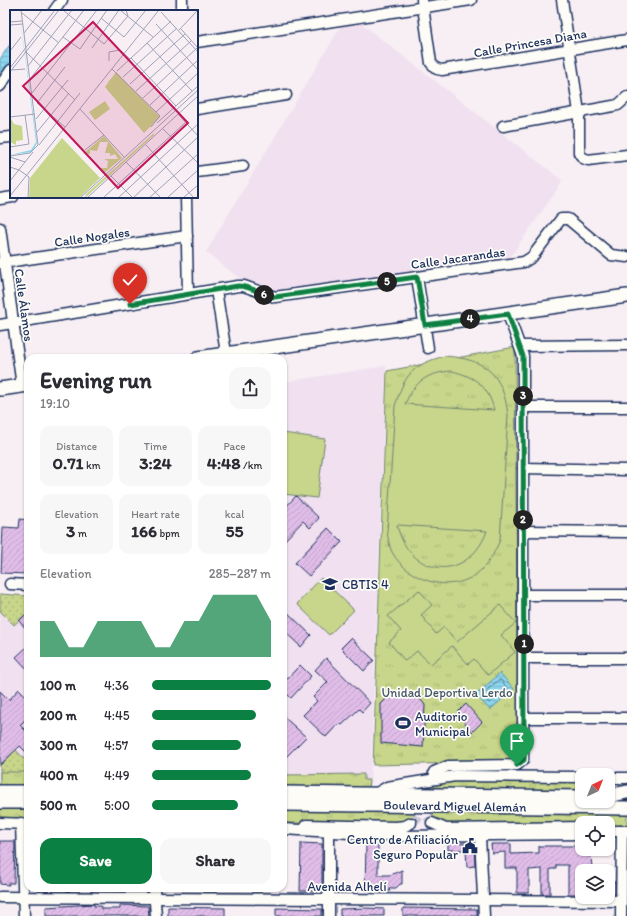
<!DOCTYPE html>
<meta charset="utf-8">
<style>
:root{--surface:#fff;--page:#f7f7f7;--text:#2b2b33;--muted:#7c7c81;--accent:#0b8043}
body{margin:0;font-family:Itim,sans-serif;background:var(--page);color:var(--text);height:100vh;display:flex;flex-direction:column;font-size:15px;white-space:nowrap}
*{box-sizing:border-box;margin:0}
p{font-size:13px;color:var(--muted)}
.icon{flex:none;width:22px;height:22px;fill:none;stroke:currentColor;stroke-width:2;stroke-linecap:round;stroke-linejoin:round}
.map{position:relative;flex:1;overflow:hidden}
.panel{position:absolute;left:24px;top:354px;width:263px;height:538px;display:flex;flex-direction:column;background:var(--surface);border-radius:12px;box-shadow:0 1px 3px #0004}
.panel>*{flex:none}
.needle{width:26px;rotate:43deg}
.controls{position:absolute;left:575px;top:768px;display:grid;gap:8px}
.controls a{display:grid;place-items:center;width:40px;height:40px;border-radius:8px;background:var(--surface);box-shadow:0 1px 3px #0004;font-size:20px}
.pin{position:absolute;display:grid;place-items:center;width:34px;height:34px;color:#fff;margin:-41px -17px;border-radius:50% 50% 50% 0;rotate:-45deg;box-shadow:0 0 4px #0007}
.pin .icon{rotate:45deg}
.km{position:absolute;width:20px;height:20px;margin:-10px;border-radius:50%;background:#222;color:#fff;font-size:11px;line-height:20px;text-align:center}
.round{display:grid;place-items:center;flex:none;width:42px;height:42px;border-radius:12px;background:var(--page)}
.headline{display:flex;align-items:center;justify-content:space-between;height:68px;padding:0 16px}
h1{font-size:22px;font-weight:700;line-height:30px}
.figures{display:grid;grid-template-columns:repeat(3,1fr);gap:6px;height:68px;padding:4px 16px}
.figures div{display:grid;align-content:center;border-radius:10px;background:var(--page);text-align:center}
.figures b{font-size:17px;font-weight:700}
.figures small{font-size:11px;font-weight:400}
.figures p{font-size:11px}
.chart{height:112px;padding:8px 16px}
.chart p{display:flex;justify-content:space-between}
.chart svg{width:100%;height:72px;margin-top:4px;fill:var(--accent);opacity:.7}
.cta{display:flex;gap:8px;margin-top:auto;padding:8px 16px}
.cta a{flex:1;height:46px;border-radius:12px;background:var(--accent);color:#fff;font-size:16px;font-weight:700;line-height:46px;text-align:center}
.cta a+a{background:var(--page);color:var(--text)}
ul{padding:0 16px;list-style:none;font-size:13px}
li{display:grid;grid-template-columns:64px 48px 1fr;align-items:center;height:30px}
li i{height:10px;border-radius:5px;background:var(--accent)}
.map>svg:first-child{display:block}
.built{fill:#f0e0f0}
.grass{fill:url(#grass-dots);stroke:#718274}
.park{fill:url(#park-tufts);stroke:#718274}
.pitch{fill:#c7d68a;stroke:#718274;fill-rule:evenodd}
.water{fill:url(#water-rules);stroke:#5f93b3}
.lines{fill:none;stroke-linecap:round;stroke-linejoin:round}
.shore{stroke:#487297;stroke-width:1}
.building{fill:url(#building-hatch);stroke:#1b2f5e}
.minor-tunnel{stroke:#cbc9d6;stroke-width:10;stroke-dasharray:10 5;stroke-linecap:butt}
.minor-casing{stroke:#1b2f5e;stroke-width:13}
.major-casing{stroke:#1b2f5e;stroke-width:16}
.minor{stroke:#fdfcf7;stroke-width:10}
.major{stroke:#fdfcf7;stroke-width:13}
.route-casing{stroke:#fff;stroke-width:8}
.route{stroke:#0b8043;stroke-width:5}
.labels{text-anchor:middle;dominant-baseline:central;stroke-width:3.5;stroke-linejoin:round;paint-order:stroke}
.street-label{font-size:13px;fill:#1b2f5e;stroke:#fdfcf7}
.poi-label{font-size:13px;fill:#1b2f5e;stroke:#fdfcf7;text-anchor:start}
.park-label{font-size:13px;fill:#465969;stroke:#fdfcf7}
.inset-road{fill:none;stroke:#9fa2b8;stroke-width:1}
.view{fill:#c2185b;fill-opacity:0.15;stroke:#c2185b;stroke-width:2}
.inset-edge{fill:none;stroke:#1b2f5e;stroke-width:2}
</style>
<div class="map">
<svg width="627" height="916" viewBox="0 0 627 916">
<defs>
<pattern id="grass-dots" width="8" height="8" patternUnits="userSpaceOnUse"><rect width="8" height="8" fill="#c7d68a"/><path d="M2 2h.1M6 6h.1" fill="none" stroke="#aab87a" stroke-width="1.8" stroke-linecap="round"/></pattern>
<pattern id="park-tufts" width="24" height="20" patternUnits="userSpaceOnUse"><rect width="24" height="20" fill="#c7d68a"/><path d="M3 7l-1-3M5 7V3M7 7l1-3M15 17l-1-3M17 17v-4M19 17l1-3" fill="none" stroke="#aab87a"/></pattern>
<pattern id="water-rules" width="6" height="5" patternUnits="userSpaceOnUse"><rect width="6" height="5" fill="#8cd6ec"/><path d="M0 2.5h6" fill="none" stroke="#78b8cd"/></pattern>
<pattern id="building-hatch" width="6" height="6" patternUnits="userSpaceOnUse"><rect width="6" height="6" fill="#e0bde8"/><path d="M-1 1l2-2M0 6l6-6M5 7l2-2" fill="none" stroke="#c0a3c9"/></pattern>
</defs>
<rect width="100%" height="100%" fill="#f7eff4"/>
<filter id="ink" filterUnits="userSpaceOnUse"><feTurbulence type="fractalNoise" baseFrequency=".025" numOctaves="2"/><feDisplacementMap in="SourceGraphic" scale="8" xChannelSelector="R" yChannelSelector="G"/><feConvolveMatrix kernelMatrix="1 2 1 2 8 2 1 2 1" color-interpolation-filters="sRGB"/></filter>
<g filter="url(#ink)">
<g class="built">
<polygon points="358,21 563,181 501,270 267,300 206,252 343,23"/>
<polygon points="386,366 370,788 283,787 283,382"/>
<polygon points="0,594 28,596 28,780 0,779"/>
</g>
<g class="grass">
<polygon points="0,594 28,596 28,612 14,625 0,611"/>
<polygon points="9,743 28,763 28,780 0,779 0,762 2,764 12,754 5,747"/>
</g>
<g class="park">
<polygon points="515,347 518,762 373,765 387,371"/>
<polygon points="0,772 28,772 28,787 0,786"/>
<polygon points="364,774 364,780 369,780 368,789 283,789 283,775"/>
<polygon points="447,779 582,780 582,795 423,790"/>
<polygon points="0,804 28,804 28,822 0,821"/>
<polygon points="283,806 419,809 410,820 393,824 283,823"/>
<polygon points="427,808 627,810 627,828 608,827 608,823 476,826 439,823"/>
</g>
<g class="pitch">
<path d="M445,356C486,359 503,374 508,415L500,540C495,551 491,560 482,569C455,597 407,582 391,550C389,544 388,537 387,532L395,406C404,375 413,364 445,356ZM452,371C476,377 488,386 494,410L405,404C415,381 427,373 452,371ZM397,525H398L487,531C468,583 409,578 397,525Z"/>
<polygon points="283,433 325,439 317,498 283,494"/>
<polygon points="321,578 354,610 329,635 297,604"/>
<polygon points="419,590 432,605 421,615 436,634 444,627 457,642 500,605 516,623 501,635 515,652 488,675 474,659 468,664 452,646 431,664 417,651 405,661 389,642 401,631 388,616"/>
</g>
<g class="water">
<polygon points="11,43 11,62 0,77 0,59"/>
<polygon points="500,673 514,689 490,710 476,695"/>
</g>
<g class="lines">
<polygon class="shore" points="499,680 501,680 508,689 489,703 482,695"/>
</g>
<g class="building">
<polygon points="296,496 319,518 310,528 303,521 283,542 283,510"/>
<polygon points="20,519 28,520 28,574 1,573 3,527 19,528"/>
<polygon points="328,528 342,542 309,576 295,563"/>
<polygon points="283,608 311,635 301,647 283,630"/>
<polygon points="28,612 28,631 19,621"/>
<polygon points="351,638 374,660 364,671 341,648"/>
<polygon points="28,646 28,670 16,657"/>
<polygon points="326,658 370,703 362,712 359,709 342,725 339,723 326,737 303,715 317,701 313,697 328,682 315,670"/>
<polygon points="300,665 311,676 291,698 283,690 283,683"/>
<polygon points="19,689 28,698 28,717 20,725 28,733 28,754 20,746 0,765 0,691 9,700"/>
<polygon points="391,694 417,695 425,705 423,747 381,743 381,704"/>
<polygon points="466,704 482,722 472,732 457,713"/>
<polygon points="283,716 306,737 283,760"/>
<polygon points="0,841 15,841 14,883 8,883 9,885 0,884"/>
<polygon points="301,843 322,844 322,891 300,891"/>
<polygon points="448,843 474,843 475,866 467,867 466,850 448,850"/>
<polygon points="491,844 511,844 511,854 539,853 539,846 582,846 582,849 591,849 592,871 580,872 580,894 568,894 568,865 556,865 556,869 550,869 550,894 542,894 542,869 529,870 529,893 517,893 517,868 505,868 505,852 492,853"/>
<polygon points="366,845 378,845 378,875 390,875 402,870 402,884 400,884 396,888 389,888 390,891 365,890"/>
<rect x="608" y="882" width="7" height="12"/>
<polygon points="94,904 94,906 101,906 101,909 120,909 120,905 148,906 149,916 46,916 46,907"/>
<polygon points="168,907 225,908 225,916 168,916"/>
<polygon points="276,908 322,909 322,916 276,916"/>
<polygon points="366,908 384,909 384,916 340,916 340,909"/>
<polygon points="403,908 477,909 477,916 403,916"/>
</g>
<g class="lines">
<g class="minor-tunnel">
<path d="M432,775C418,790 421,807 432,823"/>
<polyline points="411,823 417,818 423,804"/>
</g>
<defs>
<g id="minor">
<polyline points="182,0 182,11"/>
<polyline points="422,0 431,63 437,69 442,70 627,40"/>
<polyline points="562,0 579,112 579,153 583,158 588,160 627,155"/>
<polyline points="54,11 62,0"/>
<polyline points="197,42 471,0"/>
<polyline points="0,86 11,70"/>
<polyline points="197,109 286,95"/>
<polyline points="503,126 613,106 618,105 627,97"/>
<polyline points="0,138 11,137"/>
<polyline points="197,172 243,166"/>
<polyline points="186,197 188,294"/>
<polyline points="0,199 13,197"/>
<polyline points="0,228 22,386"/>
<polyline points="0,263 187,236"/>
<polyline points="417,277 428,348"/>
<polyline points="216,290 226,353"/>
<polyline points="0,325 238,286 244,286 275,297 524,262 532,257 561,219 568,219 611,255 627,257"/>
<polyline points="520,346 627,345"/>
<polyline points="523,407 627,407"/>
<polyline points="523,468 627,470"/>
<polyline points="523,531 627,532"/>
<polyline points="10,584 28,585"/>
<polyline points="523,595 627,595"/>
<polyline points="524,658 627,658"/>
<polyline points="524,718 627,718"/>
<polyline points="434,772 448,766 517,765 523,760 523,356 508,314"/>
<polyline points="608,778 627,778"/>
<polyline points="375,794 387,787 455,776 582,777"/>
<polyline points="0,823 28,824"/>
<polyline points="21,823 24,916"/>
<polyline points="432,823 446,829 582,827"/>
<polyline points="306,825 396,827 405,826 411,823"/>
<polyline points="283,829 400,836 582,834"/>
<polyline points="608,831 627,831"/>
<polyline points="329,832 329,916"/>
<polyline points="480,836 484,916"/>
<polyline points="154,888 156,916"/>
<polyline points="0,897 621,901"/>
<polyline points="621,916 622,831"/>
</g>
<g id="major">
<polyline points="198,358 627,296"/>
<polyline points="0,389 28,385"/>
<polyline points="0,792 28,792"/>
<polyline points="283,793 582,797"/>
<polyline points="608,796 627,792"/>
<polyline points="0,802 28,802"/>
<polyline points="283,804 627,808"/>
</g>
</defs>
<use href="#minor" class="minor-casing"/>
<use href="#major" class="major-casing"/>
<use href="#minor" class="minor"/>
<use href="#major" class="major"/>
</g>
</g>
<g class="lines" filter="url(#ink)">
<defs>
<path id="route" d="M130,304L238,286C251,286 262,295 275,297L417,277L425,325L508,314L523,356L524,760L517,765"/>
</defs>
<use href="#route" class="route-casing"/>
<use href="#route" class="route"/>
</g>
<defs>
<symbol id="university-bare" viewBox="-9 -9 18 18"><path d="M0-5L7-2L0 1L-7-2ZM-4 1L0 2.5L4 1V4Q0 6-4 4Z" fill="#1b2f5e" stroke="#fdfcf7" stroke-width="2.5" paint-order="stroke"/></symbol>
<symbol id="stadium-bare" viewBox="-9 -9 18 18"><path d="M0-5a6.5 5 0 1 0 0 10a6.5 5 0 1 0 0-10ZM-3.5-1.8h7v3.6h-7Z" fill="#1b2f5e" stroke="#fdfcf7" stroke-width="2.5" paint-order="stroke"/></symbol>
<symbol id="civic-bare" viewBox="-9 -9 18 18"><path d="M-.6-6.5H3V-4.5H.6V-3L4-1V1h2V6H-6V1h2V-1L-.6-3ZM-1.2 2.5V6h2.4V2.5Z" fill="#1b2f5e" stroke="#fdfcf7" stroke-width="2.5" paint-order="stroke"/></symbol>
</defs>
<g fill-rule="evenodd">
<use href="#university-bare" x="319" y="573" width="22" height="22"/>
<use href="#stadium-bare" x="392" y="712" width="22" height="22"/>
<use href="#civic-bare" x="459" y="835" width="22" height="22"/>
</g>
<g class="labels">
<g class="street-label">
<text transform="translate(530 43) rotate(-10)">Calle Princesa Diana</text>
<text transform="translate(92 237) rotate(-8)">Calle Nogales</text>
<text transform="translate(458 258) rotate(-8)">Calle Jacarandas</text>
<text transform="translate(24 305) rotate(82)">Calle Álamos</text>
<text transform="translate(455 806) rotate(1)">Boulevard Miguel Alemán</text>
<text x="347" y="886">Avenida Alhelí</text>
</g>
<g class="poi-label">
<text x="342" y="584">CBTIS 4</text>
<text x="415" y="716">Auditorio<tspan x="415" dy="15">Municipal</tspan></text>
<text x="458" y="839" text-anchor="end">Centro de Afiliación<tspan x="458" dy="15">Seguro Popular</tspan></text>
</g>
<g class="park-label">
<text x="447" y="692">Unidad Deportiva Lerdo</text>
</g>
</g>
<g transform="translate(10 10)">
<rect width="188" height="188" fill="#f7eff4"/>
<path d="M94,126L112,148L93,164L91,158H97L98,151L94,149H108L105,144L100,146V143H95L98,132H90L87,141L80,140V144H73Z" fill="#c7d68a"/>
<path d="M106,62L150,107L134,123L95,77ZM0,107L4,114L12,116L13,130L6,131V135L0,132ZM144,123V125L75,188L76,184ZM52,128L90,168L69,188H19L20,168Z" fill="#c7d68a"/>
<path d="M102,68H110L125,85L126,90L121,96L111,95L99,81L98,72ZM95,91L100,99L85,110L79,102ZM131,92L138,95L137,101H130V106L123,107L121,99L124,101L130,100Z" fill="#c7d68a"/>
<path d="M9,0L27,133L22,142L0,145L21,140L26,132Z" fill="#8cd6ec"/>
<path class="inset-road" d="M53,0L94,34L118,6L116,0M110,0L143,27M151,2L188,42M12,3L49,33M91,8L114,27L136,0M0,12L12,11M146,14L188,60M0,15L13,14M171,19L188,38M169,20L188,0M14,23L32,0M53,27L70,39L97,0M137,33L182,81M82,38L109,0M0,41L11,27M15,41L65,90M121,48L166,96M99,51V42L110,40L120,49M18,56L62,0M0,58L45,0M102,59L150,106L141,117M2,60L15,59M107,61L161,11M0,62L49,0M113,67L167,18M20,69L74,0M120,74L175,24M126,81L181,31M22,83L87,0M133,88L187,38M27,93L55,57M27,93L55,117M140,95L188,50M70,99L114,147M146,102L188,63M168,104L188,126M166,106L188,86M0,107L25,104M26,109L58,70M147,113L188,76M153,119L188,153M27,122L59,83M29,135L70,83M136,135L184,188M0,137L19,134L15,105M75,140L94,125M0,146L20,143L28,135L11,0M0,147L15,152M116,152L151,188M0,157L9,160L19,167L18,188M101,166L123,188L188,127M0,171L23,142M0,186L149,0M70,188L188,80M77,188L166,106M93,188L176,112M108,188L188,114M139,188L188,144M157,188L188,160M173,188L188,175"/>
<path class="view" d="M83,12L178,113L108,178L13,76Z"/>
<rect width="188" height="188" class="inset-edge"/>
</g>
</svg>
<div class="controls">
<a><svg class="needle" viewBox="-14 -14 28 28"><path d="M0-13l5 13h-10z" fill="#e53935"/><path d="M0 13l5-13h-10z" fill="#7c7c81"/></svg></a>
<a><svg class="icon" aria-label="locate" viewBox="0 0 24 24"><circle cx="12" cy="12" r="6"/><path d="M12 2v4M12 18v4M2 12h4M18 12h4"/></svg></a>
<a><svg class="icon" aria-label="layers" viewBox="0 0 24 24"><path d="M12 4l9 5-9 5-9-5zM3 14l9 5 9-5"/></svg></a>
</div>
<div class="pin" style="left:517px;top:765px;background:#1e9e55"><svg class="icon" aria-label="arrive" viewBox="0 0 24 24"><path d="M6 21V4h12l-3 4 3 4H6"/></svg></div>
<div class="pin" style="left:130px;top:304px;background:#d93025"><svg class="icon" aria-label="check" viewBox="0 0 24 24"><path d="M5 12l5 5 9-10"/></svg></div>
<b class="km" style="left:524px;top:644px">1</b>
<b class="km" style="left:523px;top:520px">2</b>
<b class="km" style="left:523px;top:396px">3</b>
<b class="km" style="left:470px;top:319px">4</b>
<b class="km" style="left:387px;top:282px">5</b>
<b class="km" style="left:264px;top:295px">6</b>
<section class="panel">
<div class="headline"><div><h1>Evening run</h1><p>19:10</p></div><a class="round"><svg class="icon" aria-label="share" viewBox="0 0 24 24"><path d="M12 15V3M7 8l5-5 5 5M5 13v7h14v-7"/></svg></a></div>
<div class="figures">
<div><p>Distance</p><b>0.71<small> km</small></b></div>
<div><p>Time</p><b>3:24</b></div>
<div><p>Pace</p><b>4:48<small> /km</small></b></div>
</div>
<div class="figures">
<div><p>Elevation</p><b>3<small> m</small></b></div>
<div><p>Heart rate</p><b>166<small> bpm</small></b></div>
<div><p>kcal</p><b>55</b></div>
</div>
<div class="chart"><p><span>Elevation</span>285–287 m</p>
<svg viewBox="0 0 160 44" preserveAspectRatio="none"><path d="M0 44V22L10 22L20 38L30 38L40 22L50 22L60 22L70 22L80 38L90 38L100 22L110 22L120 6L130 6L140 6L150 6L160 22V44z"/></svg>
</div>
<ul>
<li><b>100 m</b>4:36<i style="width:100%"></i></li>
<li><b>200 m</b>4:45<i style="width:87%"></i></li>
<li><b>300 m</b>4:57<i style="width:75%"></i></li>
<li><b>400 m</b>4:49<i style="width:83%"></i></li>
<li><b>500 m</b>5:00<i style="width:72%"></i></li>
</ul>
<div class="cta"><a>Save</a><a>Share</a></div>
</section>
</div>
